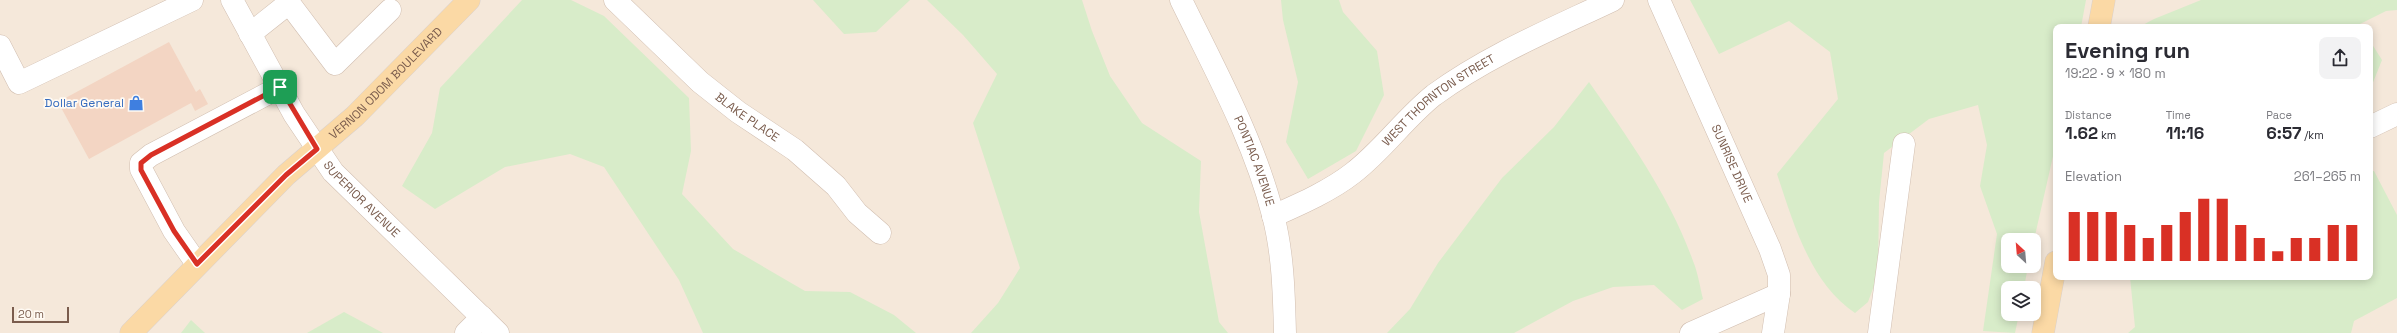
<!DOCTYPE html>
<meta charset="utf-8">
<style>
:root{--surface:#fff;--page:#f2f2f3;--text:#2b2b33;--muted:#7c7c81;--accent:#d93025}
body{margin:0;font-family:"Space Grotesk",sans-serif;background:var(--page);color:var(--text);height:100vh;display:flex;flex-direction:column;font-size:15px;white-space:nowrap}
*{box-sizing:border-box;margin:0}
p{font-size:13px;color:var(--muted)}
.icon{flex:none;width:22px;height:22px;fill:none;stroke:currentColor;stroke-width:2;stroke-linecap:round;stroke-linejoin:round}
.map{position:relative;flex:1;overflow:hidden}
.drawer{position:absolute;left:2053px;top:24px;width:320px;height:256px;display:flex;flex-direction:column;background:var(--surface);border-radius:8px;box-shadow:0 2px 10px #0003}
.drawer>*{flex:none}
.needle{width:26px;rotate:334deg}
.fabs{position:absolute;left:2001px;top:233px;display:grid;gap:8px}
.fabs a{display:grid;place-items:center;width:40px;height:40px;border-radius:8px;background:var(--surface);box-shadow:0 2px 10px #0003;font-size:20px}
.scale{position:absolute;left:12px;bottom:10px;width:57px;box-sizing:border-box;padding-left:4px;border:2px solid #7a5c4d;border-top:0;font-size:11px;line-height:14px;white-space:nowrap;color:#7a5c4d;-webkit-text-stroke:3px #fffaf3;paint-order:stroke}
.pin{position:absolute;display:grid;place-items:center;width:34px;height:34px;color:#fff;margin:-17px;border-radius:8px;box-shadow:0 2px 6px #0006}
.round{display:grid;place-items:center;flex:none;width:42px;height:42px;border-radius:8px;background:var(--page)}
.head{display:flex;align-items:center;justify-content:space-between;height:68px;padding:0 12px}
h1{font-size:22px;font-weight:700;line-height:30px}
.stats{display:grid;grid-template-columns:repeat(3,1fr);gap:6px;height:68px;padding:4px 12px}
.stats div{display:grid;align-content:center}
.stats b{font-size:17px;font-weight:700}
.stats small{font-size:11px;font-weight:400}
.stats p{font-size:11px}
.chart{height:112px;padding:8px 12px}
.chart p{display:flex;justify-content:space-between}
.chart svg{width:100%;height:72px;margin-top:4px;stroke:var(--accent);stroke-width:6}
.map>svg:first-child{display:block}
.residential{fill:#f5e8da;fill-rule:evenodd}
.green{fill:#d8ecc9}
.building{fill:#f3d5c3}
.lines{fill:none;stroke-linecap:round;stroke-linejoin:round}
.minor-casing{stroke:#d1beb0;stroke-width:23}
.major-casing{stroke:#dad1cd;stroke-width:23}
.minor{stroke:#fff;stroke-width:22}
.major{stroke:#fbd9a5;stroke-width:22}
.route-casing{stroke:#fff;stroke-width:8}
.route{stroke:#d93025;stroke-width:5}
.labels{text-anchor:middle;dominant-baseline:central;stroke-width:3.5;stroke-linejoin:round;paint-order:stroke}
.street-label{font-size:12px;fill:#7a5c4d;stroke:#fffaf3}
.shop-label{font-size:12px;fill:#366cbe;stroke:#fffaf3;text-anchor:end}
</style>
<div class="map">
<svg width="2397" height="333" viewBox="0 0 2397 333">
<rect width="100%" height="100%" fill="#fdf6ec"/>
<path class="residential" d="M0,0H2397V333H0ZM2056,27H2370V277H2056ZM2008,240H2034V266H2008ZM2008,288H2034V314H2008Z"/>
<g class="green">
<polygon points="522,0 571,0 604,16 689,98 691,151 682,194 733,249 805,291 850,292 894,315 916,333 703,333 679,280 604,167 570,154 505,167 435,209 402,186 432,133 440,88"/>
<polygon points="813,0 910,0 876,32 844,34"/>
<polygon points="927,0 1082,0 1092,31 1110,76 1142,123 1201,161 1199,212 1219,322 1228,333 971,333 998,303 1020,268 973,123 997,74 963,35"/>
<polygon points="1281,0 1339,0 1343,12 1377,51 1384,95 1356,151 1308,179 1286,142 1298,82 1283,20"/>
<path d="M1690,0H2086L2081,27H2056V143L2034,240H2008V266H2028L2024,288H2008V314H2019L2015,333L1983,331L1997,234L1980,186L1987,145L1978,105L1929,119L1884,153L1879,202L1878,275L1868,302L1855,313C1810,283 1793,222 1777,174L1838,99L1830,52L1789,21L1719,54Z"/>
<polygon points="2201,0 2397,0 2397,10 2386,11 2360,24 2361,27 2139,27 2154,19"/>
<polygon points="2370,41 2382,60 2370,90"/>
<path d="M1589,82C1628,138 1670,196 1693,261C1698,273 1700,287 1703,299L1682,310L1654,285L1613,287L1573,301L1514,333H1387L1410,309L1438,263L1502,178L1554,127Z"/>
<polygon points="2370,171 2374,171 2397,215 2397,298 2354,321 2351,333 2128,333 2135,327 2130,277 2370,277"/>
<polygon points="344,312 383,333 307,333"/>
<polygon points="191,320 205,333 181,333"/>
</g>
<polygon class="building" points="169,42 196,92 200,89 208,104 195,111 191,103 89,159 58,102"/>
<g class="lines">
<defs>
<g id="minor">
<path id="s1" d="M232,0L294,114L333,172L498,333"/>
<path id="s2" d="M615,0L700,82L738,112L795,150L836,186L857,213L880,233"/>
<path id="s3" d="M1181,0C1215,70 1254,140 1273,215C1283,253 1284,294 1285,333"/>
<path id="s4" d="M1659,0L1770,249L1779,275V294L1773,333"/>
<polyline points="250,34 289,3 335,64 390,10"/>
<polyline points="0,46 19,83 192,0"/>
<polyline points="2370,127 2397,114"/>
<path id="s5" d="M1273,216C1300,204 1330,191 1353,173C1383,150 1405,118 1434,95C1489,55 1552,29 1613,0"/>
<polyline points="197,264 174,231 141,169 141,163 151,155 280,87"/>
<polyline points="466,333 482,317"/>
<polyline points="1691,333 1779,294"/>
<polyline points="1879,333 1904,144"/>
</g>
<g id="major">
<polyline points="2099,27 2104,0"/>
<path id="s6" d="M131,333L286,175L355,116L469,0"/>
<polyline points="2043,333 2056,262"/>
</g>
</defs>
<use href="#minor" class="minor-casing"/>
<use href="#major" class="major-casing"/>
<use href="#minor" class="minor"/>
<use href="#major" class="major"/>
</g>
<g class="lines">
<defs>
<polygon id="route" points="280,87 317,149 286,175 197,264 174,231 141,170 141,163 151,155"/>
</defs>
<use href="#route" class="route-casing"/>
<use href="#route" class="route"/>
</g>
<defs>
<symbol id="shop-bare" viewBox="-9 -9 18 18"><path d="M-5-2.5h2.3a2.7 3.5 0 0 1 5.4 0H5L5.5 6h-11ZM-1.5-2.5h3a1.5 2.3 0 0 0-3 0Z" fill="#3f7fe0" stroke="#fffaf3" stroke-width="2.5" paint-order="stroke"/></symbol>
</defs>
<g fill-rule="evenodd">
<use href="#shop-bare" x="125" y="92" width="22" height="22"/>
</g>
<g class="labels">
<g class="street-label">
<text stroke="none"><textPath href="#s6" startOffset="357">VERNON ODOM BOULEVARD</textPath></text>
<text stroke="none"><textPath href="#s5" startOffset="204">WEST THORNTON STREET</textPath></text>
<text stroke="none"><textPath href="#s2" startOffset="177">BLAKE PLACE</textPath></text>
<text stroke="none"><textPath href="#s3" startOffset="177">PONTIAC AVENUE</textPath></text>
<text stroke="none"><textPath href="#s4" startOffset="179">SUNRISE DRIVE</textPath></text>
<text stroke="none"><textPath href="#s1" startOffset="239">SUPERIOR AVENUE</textPath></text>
</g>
<g class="shop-label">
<text x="124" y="103">Dollar General</text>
</g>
</g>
</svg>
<div class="fabs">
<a><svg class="needle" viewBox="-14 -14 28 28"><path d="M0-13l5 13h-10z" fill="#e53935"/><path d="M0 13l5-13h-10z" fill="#7c7c81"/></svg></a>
<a><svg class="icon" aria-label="layers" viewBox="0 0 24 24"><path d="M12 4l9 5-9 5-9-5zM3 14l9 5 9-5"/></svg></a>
</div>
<div class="scale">20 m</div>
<div class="pin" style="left:280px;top:87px;background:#1e9e55"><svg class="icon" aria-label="arrive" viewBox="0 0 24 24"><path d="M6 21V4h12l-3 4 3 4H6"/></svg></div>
<section class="drawer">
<div class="head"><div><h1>Evening run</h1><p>19:22 · 9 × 180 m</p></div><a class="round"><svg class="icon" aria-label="share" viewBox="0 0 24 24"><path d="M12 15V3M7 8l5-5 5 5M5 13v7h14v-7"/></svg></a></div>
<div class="stats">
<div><p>Distance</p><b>1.62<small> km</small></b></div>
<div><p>Time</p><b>11:16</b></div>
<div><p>Pace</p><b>6:57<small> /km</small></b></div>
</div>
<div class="chart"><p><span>Elevation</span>261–265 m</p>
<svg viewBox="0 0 160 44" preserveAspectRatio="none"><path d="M5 44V14M15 44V14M25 44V14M35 44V22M45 44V30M55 44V22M65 44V14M75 44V6M85 44V6M95 44V22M105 44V30M115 44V38M125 44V30M135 44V30M145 44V22M155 44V22"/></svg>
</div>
</section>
</div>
